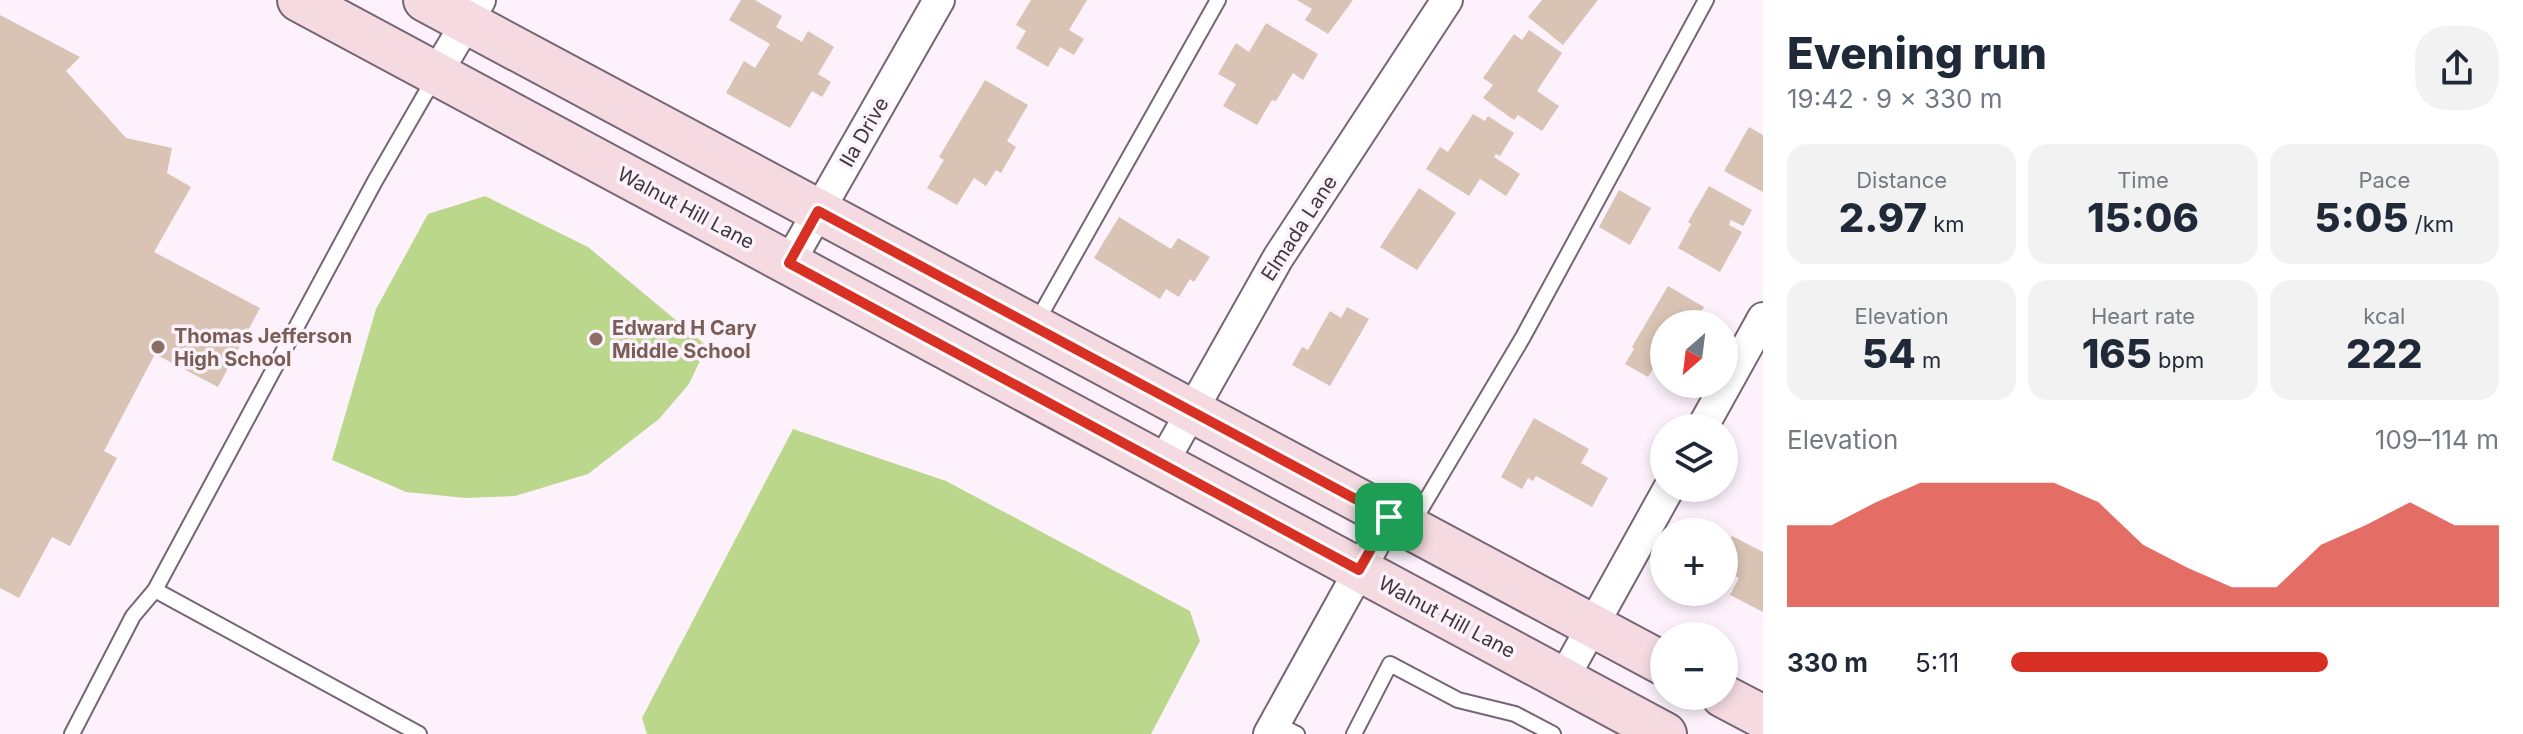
<!DOCTYPE html>
<meta charset="utf-8">
<style>
:root{--surface:#fff;--page:#f2f2f3;--text:#1f2937;--muted:#747a83;--accent:#d93025}
body{margin:0;font-family:Inter,sans-serif;background:var(--page);color:var(--text);height:100vh;display:flex;flex-direction:column;font-size:30px;white-space:nowrap}
*{box-sizing:border-box;margin:0}
p{font-size:26px;color:var(--muted)}
.icon{flex:none;width:44px;height:44px;fill:none;stroke:currentColor;stroke-width:2;stroke-linecap:round;stroke-linejoin:round}
.map{position:relative;flex:1;overflow:hidden}
.sheet{display:flex;flex-direction:column;background:var(--surface);width:760px}
.sheet>*{flex:none}
.needle{width:52px;rotate:208deg}
.tools{position:absolute;left:1650px;top:310px;display:grid;gap:16px}
.tools a{display:grid;place-items:center;width:88px;height:88px;border-radius:50%;background:var(--surface);box-shadow:0 4px 12px #0003;font-size:40px}
.pin{position:absolute;display:grid;place-items:center;width:68px;height:68px;color:#fff;margin:-34px;border-radius:16px;box-shadow:0 4px 12px #0006}
.round{display:grid;place-items:center;flex:none;width:84px;height:84px;border-radius:32px;background:var(--page)}
.summary{display:flex;align-items:center;justify-content:space-between;height:136px;padding:0 24px}
h1{font-size:44px;font-weight:800;line-height:60px}
.metrics{display:grid;grid-template-columns:repeat(3,1fr);gap:12px;height:136px;padding:8px 24px}
.metrics div{display:grid;align-content:center;border-radius:20px;background:var(--page);text-align:center}
.metrics b{font-size:40px;font-weight:800}
.metrics small{font-size:22px;font-weight:400}
.metrics p{font-size:22px}
.chart{height:224px;padding:16px 24px}
.chart p{display:flex;justify-content:space-between}
.chart svg{width:100%;height:144px;margin-top:8px;fill:var(--accent);opacity:.7}
ul{padding:0 24px;list-style:none;font-size:26px}
li{display:grid;grid-template-columns:128px 96px 1fr;align-items:center;height:60px}
li i{height:20px;border-radius:10px;background:var(--accent)}
main{display:flex;flex:1;min-height:0}
.map>svg:first-child{display:block}
.green{fill:#bbd78c}
.building{fill:#d8c3b4}
.lines{fill:none;stroke-linecap:round;stroke-linejoin:round}
.service-casing{stroke:#766575;stroke-width:18}
.minor-casing{stroke:#766575;stroke-width:34}
.secondary-casing{stroke:#766575;stroke-width:46}
.service{stroke:#fff;stroke-width:14}
.minor{stroke:#fff;stroke-width:30}
.secondary{stroke:#f5dbe1;stroke-width:42}
.route-casing{stroke:#fff;stroke-width:16}
.route{stroke:#d93025;stroke-width:10}
.education-dot{fill:#8d6e63;stroke:#fdf2fc;stroke-width:3}
.labels{text-anchor:middle;dominant-baseline:central;stroke-width:7;stroke-linejoin:round;paint-order:stroke}
.street-label{font-size:20px;fill:#3f383f;stroke:#fdf2fc}
.education-label{font-size:20px;font-weight:bold;fill:#785e54;stroke:#fdf2fc;text-anchor:start}
</style>
<main>
<div class="map">
<svg width="1763" height="734" viewBox="0 0 1763 734">
<rect width="100%" height="100%" fill="#fdf2fc"/>
<g class="green">
<polygon points="485,196 588,247 707,346 689,384 659,419 588,474 515,496 466,498 406,492 332,460 376,309 428,214"/>
<polygon points="793,429 946,481 1190,611 1200,641 1151,734 647,734 642,718"/>
</g>
<g class="building">
<polygon points="741,0 755,0 782,16 776,27 802,42 808,31 834,47 818,74 831,82 822,97 812,91 790,128 726,93 744,61 755,68 770,44 729,20"/>
<polygon points="1031,0 1087,0 1069,30 1084,39 1074,55 1060,47 1048,67 1016,48 1026,31 1016,25"/>
<polygon points="1297,0 1353,0 1328,34 1305,20 1312,9"/>
<polygon points="1542,0 1598,0 1563,45 1528,17"/>
<polygon points="0,15 80,57 66,71 126,138 172,148 167,173 191,187 154,252 260,308 218,387 155,354 104,451 117,458 70,546 52,537 19,598 0,588"/>
<polygon points="1266,23 1318,54 1303,80 1293,73 1276,101 1272,100 1257,125 1223,106 1236,84 1218,74 1236,43 1249,52"/>
<polygon points="1529,30 1562,53 1537,91 1559,106 1542,131 1518,115 1514,120 1483,98 1493,85 1483,78 1514,34 1522,40"/>
<polygon points="985,80 1028,105 1007,141 1016,147 1001,173 996,170 986,186 974,178 957,205 927,188 944,160 939,157"/>
<polygon points="1473,114 1485,121 1488,116 1514,133 1500,156 1496,154 1494,157 1520,174 1506,196 1480,179 1469,196 1426,169 1440,147 1448,152"/>
<polygon points="1749,127 1763,135 1763,192 1724,171"/>
<polygon points="1709,186 1752,210 1743,226 1731,220 1729,225 1742,232 1720,272 1678,248 1691,224 1688,222"/>
<polygon points="1419,188 1456,213 1417,270 1380,247"/>
<polygon points="1619,190 1651,208 1630,245 1599,227"/>
<polygon points="1119,217 1171,249 1178,238 1210,257 1194,282 1190,279 1179,297 1166,289 1160,299 1094,258"/>
<polygon points="1668,286 1704,307 1694,324 1664,324 1664,362 1662,365 1657,362 1648,377 1625,364 1634,349 1632,347"/>
<polygon points="1347,307 1369,319 1330,386 1292,365 1302,347 1308,350 1330,311 1341,318"/>
<polygon points="1534,418 1589,449 1581,463 1608,478 1592,507 1536,476 1533,481 1528,478 1522,489 1501,477"/>
<polygon points="1732,536 1763,552 1763,612 1730,595 1739,578 1724,570 1724,552"/>
</g>
<g class="lines">
<defs>
<g id="service">
<polyline points="1036,323 1218,0"/>
<polyline points="1412,524 1523,337 1706,0"/>
<polyline points="155,590 419,734"/>
<polyline points="1275,723 1297,734"/>
<polyline points="72,734 133,616 155,590 375,181 435,77"/>
<polyline points="1354,734 1390,664 1458,700 1515,714 1553,734"/>
</g>
<g id="minor">
<polyline points="436,74 480,0"/>
<polyline points="789,263 939,0"/>
<polyline points="1702,428 1763,318"/>
<polyline points="1162,464 1278,258 1447,0"/>
<polyline points="1563,679 1669,488"/>
<polyline points="1269,734 1389,517"/>
</g>
<g id="secondary">
<polyline points="299,0 1665,734"/>
<polyline points="425,0 1664,664"/>
<polyline points="1723,696 1763,717"/>
</g>
</defs>
<use href="#service" class="service-casing"/>
<use href="#minor" class="minor-casing"/>
<use href="#secondary" class="secondary-casing"/>
<use href="#service" class="service"/>
<use href="#minor" class="minor"/>
<use href="#secondary" class="secondary"/>
</g>
<g class="lines">
<defs>
<polygon id="route" points="818,211 1389,517 1359,570 789,263"/>
</defs>
<use href="#route" class="route-casing"/>
<use href="#route" class="route"/>
</g>
<g class="education-dot">
<circle cx="596" cy="339" r="8"/>
<circle cx="158" cy="347" r="8"/>
</g>
<g class="labels">
<g class="street-label">
<text transform="translate(864 132) rotate(-60)">Ila Drive</text>
<text transform="translate(686 208) rotate(28)">Walnut Hill Lane</text>
<text transform="translate(1299 228) rotate(-57)">Elmada Lane</text>
<text transform="translate(1447 617) rotate(28)">Walnut Hill Lane</text>
</g>
<g class="education-label">
<text x="612" y="328">Edward H Cary<tspan x="612" dy="23">Middle School</tspan></text>
<text x="174" y="336">Thomas Jefferson<tspan x="174" dy="23">High School</tspan></text>
</g>
</g>
</svg>
<div class="tools">
<a><svg class="needle" viewBox="-14 -14 28 28"><path d="M0-13l5 13h-10z" fill="#e53935"/><path d="M0 13l5-13h-10z" fill="#747a83"/></svg></a>
<a><svg class="icon" aria-label="layers" viewBox="0 0 24 24"><path d="M12 4l9 5-9 5-9-5zM3 14l9 5 9-5"/></svg></a>
<a>+</a>
<a>−</a>
</div>
<div class="pin" style="left:1389px;top:517px;background:#1e9e55"><svg class="icon" aria-label="arrive" viewBox="0 0 24 24"><path d="M6 21V4h12l-3 4 3 4H6"/></svg></div>
</div>
<section class="sheet">
<div class="summary"><div><h1>Evening run</h1><p>19:42 · 9 × 330 m</p></div><a class="round"><svg class="icon" aria-label="share" viewBox="0 0 24 24"><path d="M12 15V3M7 8l5-5 5 5M5 13v7h14v-7"/></svg></a></div>
<div class="metrics">
<div><p>Distance</p><b>2.97<small> km</small></b></div>
<div><p>Time</p><b>15:06</b></div>
<div><p>Pace</p><b>5:05<small> /km</small></b></div>
</div>
<div class="metrics">
<div><p>Elevation</p><b>54<small> m</small></b></div>
<div><p>Heart rate</p><b>165<small> bpm</small></b></div>
<div><p>kcal</p><b>222</b></div>
</div>
<div class="chart"><p><span>Elevation</span>109–114 m</p>
<svg viewBox="0 0 160 44" preserveAspectRatio="none"><path d="M0 44V19L10 19L20 12L30 6L40 6L50 6L60 6L70 12L80 25L90 32L100 38L110 38L120 25L130 19L140 12L150 19L160 19V44z"/></svg>
</div>
<ul>
<li><b>330 m</b>5:11<i style="width:65%"></i></li>
</ul>
</section>
</main>
